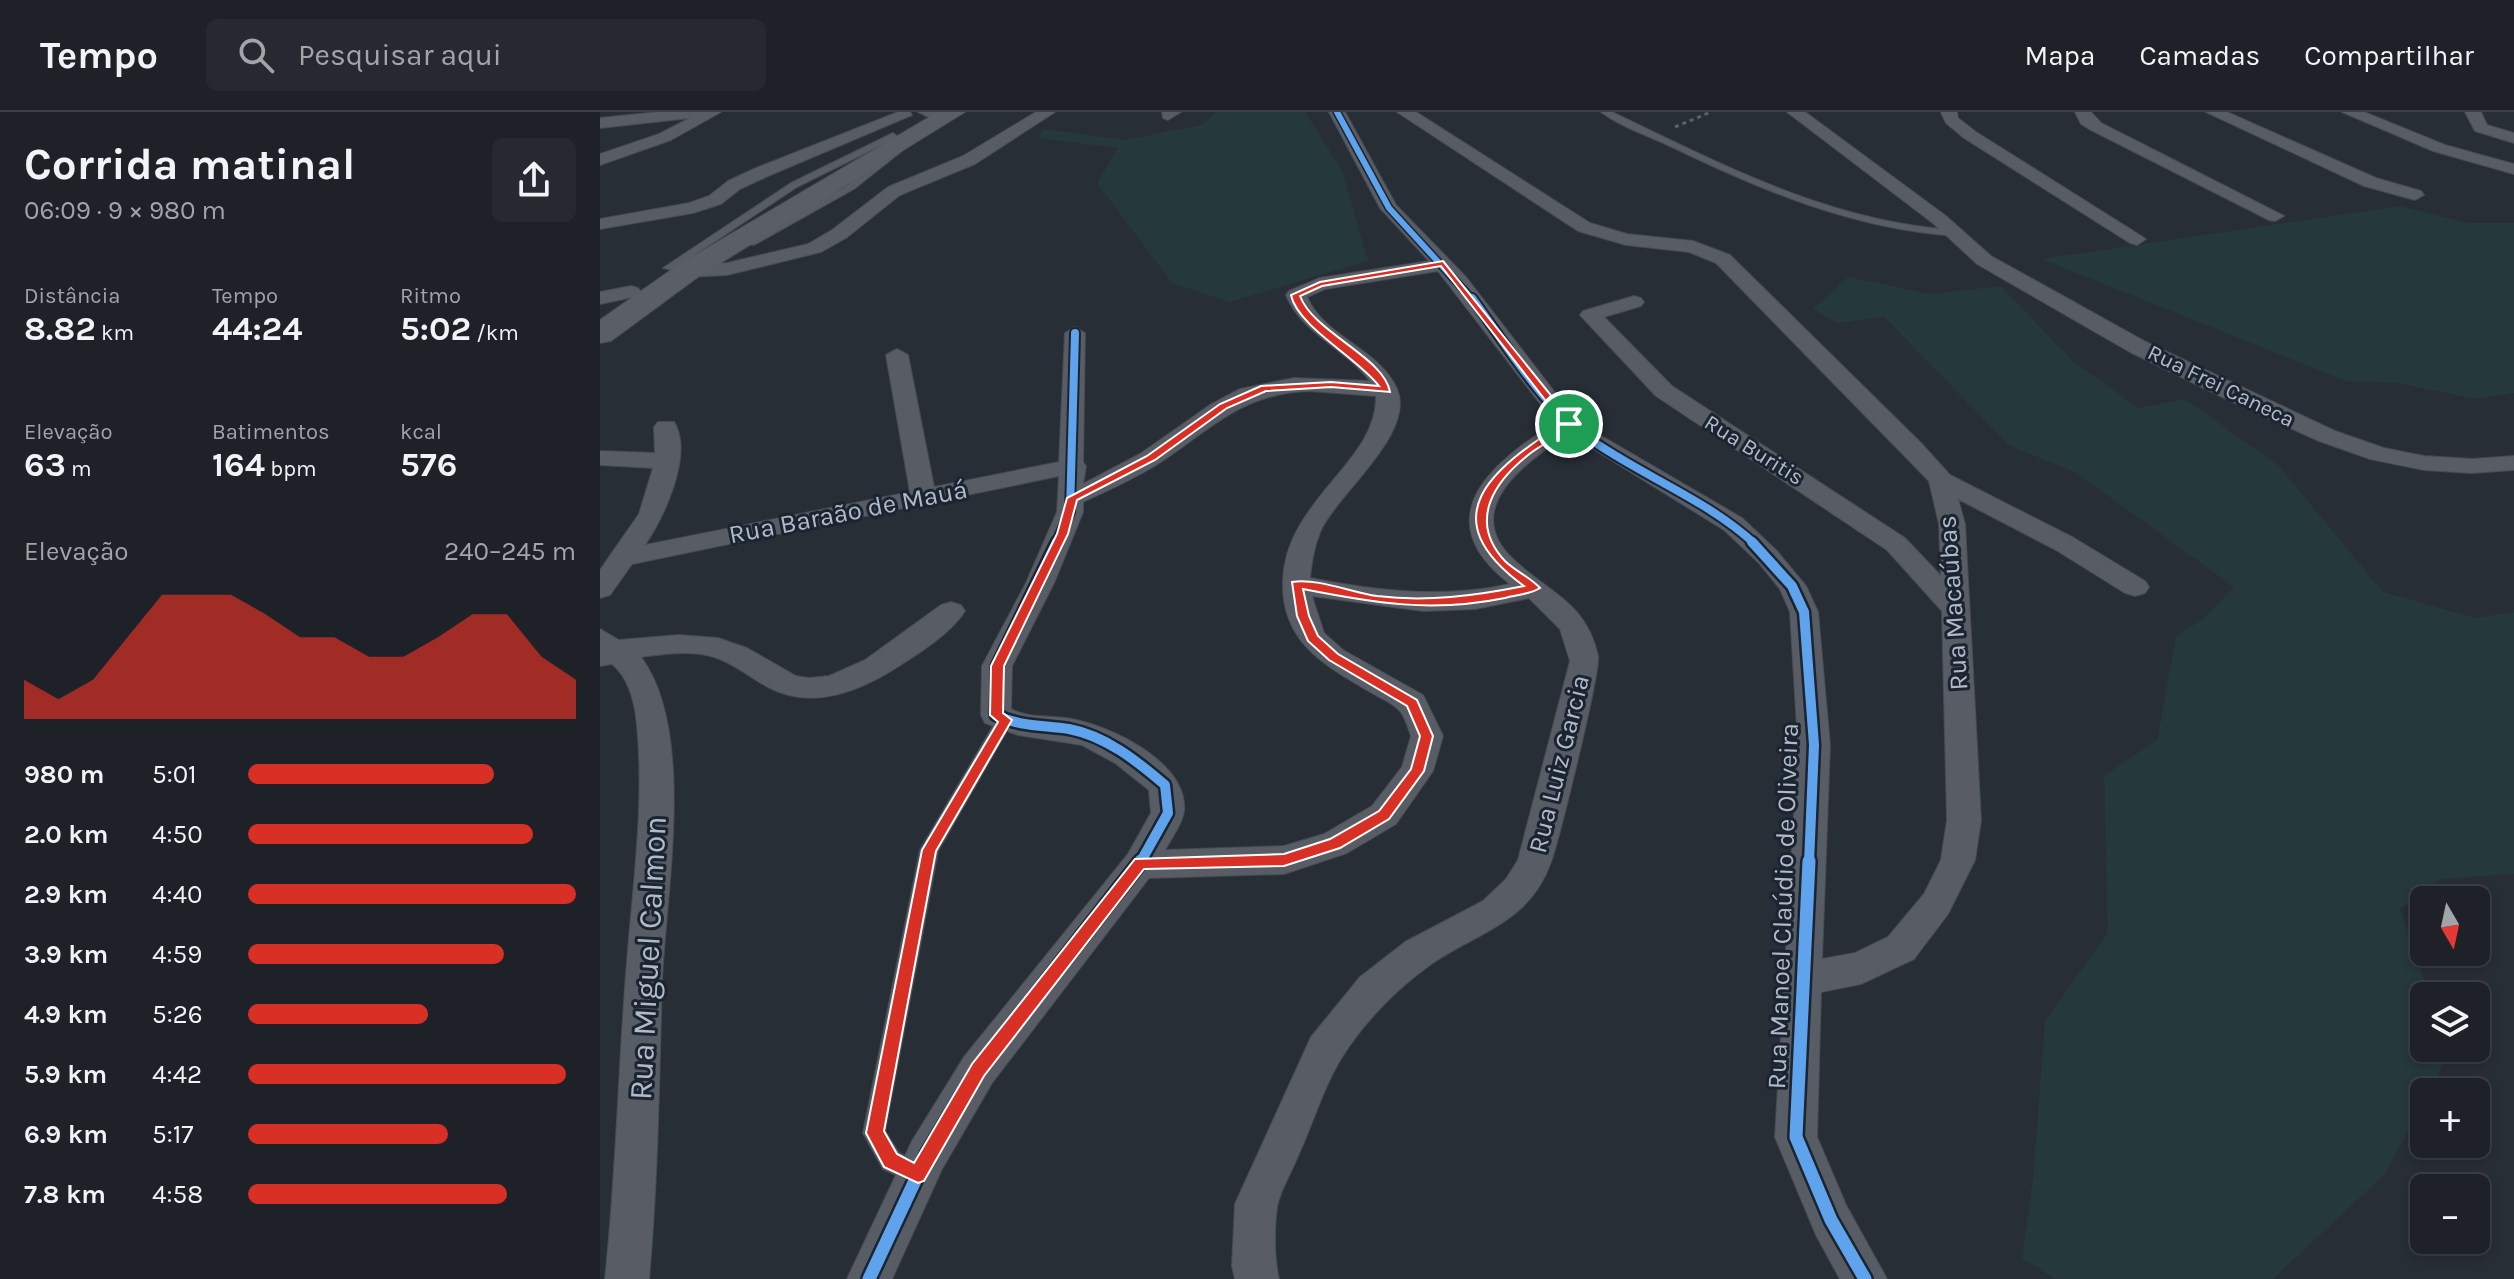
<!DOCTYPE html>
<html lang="pt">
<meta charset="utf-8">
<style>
:root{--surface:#1e2228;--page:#262a30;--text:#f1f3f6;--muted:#a1a4a8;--line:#3c3f45;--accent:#d93025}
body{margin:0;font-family:Karla,sans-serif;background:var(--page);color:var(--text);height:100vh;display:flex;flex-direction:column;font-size:30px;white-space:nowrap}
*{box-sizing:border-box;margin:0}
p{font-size:26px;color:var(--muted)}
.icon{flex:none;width:44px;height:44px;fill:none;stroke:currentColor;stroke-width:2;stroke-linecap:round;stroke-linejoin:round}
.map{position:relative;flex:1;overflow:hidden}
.side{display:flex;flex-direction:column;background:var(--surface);width:600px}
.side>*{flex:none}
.needle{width:52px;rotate:171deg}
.tools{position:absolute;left:1810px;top:774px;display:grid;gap:16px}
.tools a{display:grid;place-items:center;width:80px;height:80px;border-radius:12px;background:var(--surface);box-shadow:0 4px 12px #0003,0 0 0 2px var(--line);font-size:40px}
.pin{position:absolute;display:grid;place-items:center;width:68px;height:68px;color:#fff;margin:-34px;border:4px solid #fff;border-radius:50%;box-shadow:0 2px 8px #0007}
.round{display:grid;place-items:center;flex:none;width:84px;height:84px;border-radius:12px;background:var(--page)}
.headline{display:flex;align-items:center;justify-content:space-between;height:136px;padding:0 24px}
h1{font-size:44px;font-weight:700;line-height:60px}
.stats{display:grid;grid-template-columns:repeat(3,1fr);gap:12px;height:136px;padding:8px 24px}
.stats div{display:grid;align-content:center}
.stats b{font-size:34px;font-weight:700}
.stats small{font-size:22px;font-weight:400}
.stats p{font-size:22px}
.chart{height:224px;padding:16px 24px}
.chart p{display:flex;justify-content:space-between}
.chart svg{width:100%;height:144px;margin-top:8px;fill:var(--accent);opacity:.7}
ul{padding:0 24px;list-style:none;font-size:26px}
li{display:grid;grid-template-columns:128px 96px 1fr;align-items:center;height:60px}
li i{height:20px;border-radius:10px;background:var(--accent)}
header{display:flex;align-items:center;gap:48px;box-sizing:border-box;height:112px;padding:0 40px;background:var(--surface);border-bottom:2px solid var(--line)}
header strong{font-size:38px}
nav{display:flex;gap:44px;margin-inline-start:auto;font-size:28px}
.search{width:560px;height:72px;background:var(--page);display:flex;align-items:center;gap:20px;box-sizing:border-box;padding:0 28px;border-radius:12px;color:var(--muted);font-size:30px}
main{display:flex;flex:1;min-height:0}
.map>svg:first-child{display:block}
.green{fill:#25383c}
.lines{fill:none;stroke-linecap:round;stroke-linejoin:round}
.lane-casing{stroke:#464a51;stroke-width:2}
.street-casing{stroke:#464a51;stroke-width:2}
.primary-casing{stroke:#464a53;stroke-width:2}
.path{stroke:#5b6168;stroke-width:3;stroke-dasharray:4 4;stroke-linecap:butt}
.lane{fill:#585c64;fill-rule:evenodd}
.street{fill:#585c64;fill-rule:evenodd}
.primary{fill:#5a5f66;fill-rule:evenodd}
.cycleway-far3-casing{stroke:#1b2431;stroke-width:9}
.cycleway-far2-casing{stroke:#1b2431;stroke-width:12}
.cycleway-far1-casing{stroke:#1b2431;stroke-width:15}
.cycleway-casing{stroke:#1b2431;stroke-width:18}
.cycleway-far3{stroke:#60a3ed;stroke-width:6}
.cycleway-far2{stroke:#60a3ed;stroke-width:8}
.cycleway-far1{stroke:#60a3ed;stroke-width:10}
.cycleway{stroke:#60a3ed;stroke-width:13}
.route{fill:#d93025;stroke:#fff;stroke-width:2;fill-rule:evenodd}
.labels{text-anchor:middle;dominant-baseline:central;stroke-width:6;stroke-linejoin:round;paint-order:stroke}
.far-street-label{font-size:22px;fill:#b2bac8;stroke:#1b2431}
.street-label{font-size:26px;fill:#b2bac8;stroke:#1b2431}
.near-street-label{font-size:32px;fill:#b2bac8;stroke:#1b2431}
</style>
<header>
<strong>Tempo</strong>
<div class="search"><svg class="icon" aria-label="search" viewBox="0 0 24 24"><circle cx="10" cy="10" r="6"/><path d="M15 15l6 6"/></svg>Pesquisar aqui</div>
<nav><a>Mapa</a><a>Camadas</a><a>Compartilhar</a></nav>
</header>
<main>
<section class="side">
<div class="headline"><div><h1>Corrida matinal</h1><p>06:09 · 9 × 980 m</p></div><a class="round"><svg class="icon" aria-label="share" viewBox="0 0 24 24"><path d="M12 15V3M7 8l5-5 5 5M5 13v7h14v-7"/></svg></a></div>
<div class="stats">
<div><p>Distância</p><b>8.82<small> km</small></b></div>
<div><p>Tempo</p><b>44:24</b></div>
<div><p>Ritmo</p><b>5:02<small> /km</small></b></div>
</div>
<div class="stats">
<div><p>Elevação</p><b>63<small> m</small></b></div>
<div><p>Batimentos</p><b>164<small> bpm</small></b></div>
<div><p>kcal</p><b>576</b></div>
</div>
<div class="chart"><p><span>Elevação</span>240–245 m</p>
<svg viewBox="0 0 160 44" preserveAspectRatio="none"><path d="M0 44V32L10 38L20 32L30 19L40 6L50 6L60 6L70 12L80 19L90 19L100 25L110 25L120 19L130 12L140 12L150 25L160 32V44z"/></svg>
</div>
<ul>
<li><b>980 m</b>5:01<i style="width:75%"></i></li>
<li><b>2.0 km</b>4:50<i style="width:87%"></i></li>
<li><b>2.9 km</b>4:40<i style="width:100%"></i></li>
<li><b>3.9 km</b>4:59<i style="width:78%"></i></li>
<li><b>4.9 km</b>5:26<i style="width:55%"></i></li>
<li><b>5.9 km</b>4:42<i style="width:97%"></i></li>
<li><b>6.9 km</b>5:17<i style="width:61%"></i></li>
<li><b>7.8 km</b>4:58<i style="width:79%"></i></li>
</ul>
</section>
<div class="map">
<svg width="1914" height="1167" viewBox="0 0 1914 1167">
<rect width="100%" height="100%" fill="#282e36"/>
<g class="green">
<polygon points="617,0 705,0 742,58 768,149 630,190 572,171 497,71 518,36 438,26 443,17 525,28 601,13"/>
<polygon points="1800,94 1868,111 1914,111 1914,281 1877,287 1797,271 1746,269 1442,147"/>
<polygon points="1248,165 1331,182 1401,174 1472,248 1538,296 1585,287 1679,354 1783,480 1874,506 1914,500 1914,762 1839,767 1800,797 1830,884 1824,884 1824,936 1848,936 1849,942 1829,980 1824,980 1824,989 1785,1062 1673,1167 1455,1167 1422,1146 1433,1067 1445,909 1508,820 1504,664 1557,628 1576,524 1602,508 1634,475 1475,360 1410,334 1284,205 1237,211 1213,197"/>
</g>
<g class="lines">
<defs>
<g id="lane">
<path d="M1001,0H1012C1123,53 1230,110 1355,118L1360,121L1355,124C1254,117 1163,79 1072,35C1049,24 1021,15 1001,0Z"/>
<polygon points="293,21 297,24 296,26 197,75 72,158 63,156 191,71"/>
<polygon points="300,33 307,35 254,77 154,133 145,131 248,73"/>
<polygon points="405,602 413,608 338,739 285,1019 299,1041 326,1054 329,1062 326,1070 318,1073 283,1057 263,1021 320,738 399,604"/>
</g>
<g id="street">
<polygon points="58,0 121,0 71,28 0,53 0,42 59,22 90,6 0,16 0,6"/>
<polygon points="298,0 310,0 312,3 168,64 140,77 121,92 93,101 0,117 0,107 89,91 109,84 128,69 156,56"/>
<polygon points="318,0 341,0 343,3 335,8"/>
<polygon points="436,0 455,0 375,52 300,83 246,126 221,140 127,163 88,165 78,159 88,153 127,151 208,132 232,118 288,75 363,44"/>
<polygon points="562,0 581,0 568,8 563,6"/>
<path d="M729,0H745L796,93L866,165L970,300L993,319L1142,406L1177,439L1206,474L1218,500L1230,633L1222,847L1255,841L1288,825L1324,782L1341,748L1347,708L1342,499L1287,438L1056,284L980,203L983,199L1034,184L1041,186L1044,190L1041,194L1004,205L1072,274L1305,426L1341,464L1339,412L1329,369L1116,151L1089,140L1026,133L978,119L797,0H816L990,111L1027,122L1093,129L1130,143L1321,331L1350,363L1474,426L1545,469L1549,475L1545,481L1535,484L1525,481L1456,438L1358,387L1365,412L1381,708L1375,748L1348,802L1314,847L1261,872L1221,880L1217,1025L1246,1093L1287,1167H1240L1216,1123L1175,1025L1198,633L1190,500L1180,477L1159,451L1124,418L969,322C928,348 859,396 913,447C948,481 986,489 998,544C1001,558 959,728 951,750C929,812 877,820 830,853C795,878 761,913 739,950C722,979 712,1014 698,1044C692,1060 680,1078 677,1095C674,1117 674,1146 679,1167H635L632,1154L635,1092L711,925L760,865L805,830L883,789L906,767L918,748L970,549L960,517L929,486L875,497L823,499L712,484L724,521L743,538L823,583L843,624L833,659L796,712L747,741L684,762L549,766L392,971L342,1057L292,1167H247L312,1029L364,945L528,742L551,701L549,678L515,651L482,633L418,623L385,611L381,603L382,554L426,471L457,400L459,364L32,452L10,483L0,486V458L39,402L53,356L0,353V339L55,341L54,315L58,310H74C94,341 64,405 45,433L310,380L286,243L297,237L308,243L334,375L459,350L465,221L475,215L485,221L483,350L486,354L483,372L540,342L610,293L640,277L694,266L770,269C746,237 702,222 686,183L689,179L720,166L829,149L780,96ZM838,159L955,311C889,352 826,407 910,472C843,487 777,479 710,466C712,449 714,434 721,418C738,381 816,321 797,277C780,237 724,225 707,185L725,177ZM710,279L776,284C778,350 685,388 683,469C681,531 726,554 772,581C780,586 791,590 798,597C805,603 808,616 811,624L802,655L772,694L724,722L684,734L565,738C571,727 583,711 584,699C588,651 513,615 472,607C452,603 430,607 411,597L412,554L454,471L483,400V390C509,378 536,366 561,350C613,315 643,281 710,279Z"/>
<polygon points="1187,0 1205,0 1346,104 1391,144 1546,230 1735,319 1784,336 1824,344 1872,347 1914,344 1914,358 1872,361 1824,358 1770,347 1719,329 1622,285 1530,240 1377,152 1334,112"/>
<polygon points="1341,0 1357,0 1358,6 1376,20 1546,127 1537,133 1530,131 1364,26 1346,11"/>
<polygon points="1475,0 1491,0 1501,11 1684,104 1675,109 1669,108 1489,17 1481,12"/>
<polygon points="1606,0 1627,0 1776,66 1821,79 1824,83 1815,88 1764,74"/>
<polygon points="1742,0 1764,0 1845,33 1914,52 1914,62 1833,39"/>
<polygon points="1865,0 1881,0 1887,13 1914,21 1914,31 1875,19"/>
<polygon points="31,174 38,176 41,180 38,184 0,192 0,180"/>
<path d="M351,490L361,493L365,499C351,521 321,540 299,554C260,579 213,599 168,575C150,566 134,551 114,545C91,538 64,542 41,545C96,619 66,780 62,868C59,968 58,1067 49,1167H5C16,1066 18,964 26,862C32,779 45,696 37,613C35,591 29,566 12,552L0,554V517L19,528L79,523L118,526L147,536L196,564L209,566L229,564L265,548L341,493Z"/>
</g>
<polygon id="primary" points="338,0 365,0 98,165 11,229 0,231 0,208 78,153"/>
</defs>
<use href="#lane" class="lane-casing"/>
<use href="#street" class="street-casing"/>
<use href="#primary" class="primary-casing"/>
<polyline class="path" points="1075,15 1111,0"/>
<use href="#lane" class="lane"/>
<use href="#street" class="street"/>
<use href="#primary" class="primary"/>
<defs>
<polyline id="cycleway-far3" points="737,0 789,96 873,188"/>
<g id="cycleway-far2">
<path d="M872,186C903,228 943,294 984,323C1039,363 1105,386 1155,432"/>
<polyline points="456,432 470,400 475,221"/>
</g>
<g id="cycleway-far1">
<path d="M457,430L397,554L396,603C420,615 443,613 469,617C506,624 537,649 565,673L568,701L540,751"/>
<polyline points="1152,430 1192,474 1204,500 1214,633 1209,751"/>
</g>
<g id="cycleway">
<polyline points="1209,749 1196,1025 1231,1108 1265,1167"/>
<polyline points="269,1167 327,1043 378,958 541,749"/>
</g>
</defs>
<use href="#cycleway-far3" class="cycleway-far3-casing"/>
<use href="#cycleway-far2" class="cycleway-far2-casing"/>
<use href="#cycleway-far1" class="cycleway-far1-casing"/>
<use href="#cycleway" class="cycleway-casing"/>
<use href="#cycleway-far3" class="cycleway-far3"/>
<use href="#cycleway-far2" class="cycleway-far2"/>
<use href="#cycleway-far1" class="cycleway-far1"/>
<use href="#cycleway" class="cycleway"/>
</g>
<path class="route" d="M843,149L974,312C962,323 946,330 932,340C895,368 867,408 905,449C915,459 930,465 940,476C931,482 916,483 905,486C832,501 774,491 703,477L709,504L718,524L738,542L817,588L833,624L824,659L789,707L740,736L684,754L544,757L384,964L324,1069L318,1071L284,1055L266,1021L322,738L398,610L390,603L391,554L457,422L467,386L547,344L620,292L661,274L731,270L779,274C759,247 697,214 691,183L720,170ZM841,154L963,311C891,358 830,405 924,474C874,484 827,490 777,484C750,480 718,466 692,470L697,504L708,529L729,548L807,594L820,624L811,657L779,699L730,727L684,742L535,747L372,952L314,1051L297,1042L284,1019L336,739L412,608L403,601L404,554L468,422L477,388L555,348L627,296L666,279L731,275L790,280C784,245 714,221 700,184L722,174Z"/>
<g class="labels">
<g class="far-street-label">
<text transform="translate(1621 274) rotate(26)">Rua Frei Caneca</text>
<text transform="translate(1154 338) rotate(32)">Rua Buritis</text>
</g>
<g class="street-label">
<text transform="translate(248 400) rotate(-11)">Rua Baraão de Mauá</text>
<text transform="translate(1353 491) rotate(-94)">Rua Macaúbas</text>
<text transform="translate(959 652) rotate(-76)">Rua Luiz Garcia</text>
<text transform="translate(1183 794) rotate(-88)">Rua Manoel Claúdio de Oliveira</text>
</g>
<g class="near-street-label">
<text transform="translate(48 846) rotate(-87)">Rua Miguel Calmon</text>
</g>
</g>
</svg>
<div class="tools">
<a><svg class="needle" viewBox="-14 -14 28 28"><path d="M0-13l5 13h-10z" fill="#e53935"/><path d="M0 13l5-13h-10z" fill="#a1a4a8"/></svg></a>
<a><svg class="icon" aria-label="layers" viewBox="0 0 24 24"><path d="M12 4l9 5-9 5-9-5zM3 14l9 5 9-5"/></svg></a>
<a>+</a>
<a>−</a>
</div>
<div class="pin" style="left:969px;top:312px;background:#1e9e55"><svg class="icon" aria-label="arrive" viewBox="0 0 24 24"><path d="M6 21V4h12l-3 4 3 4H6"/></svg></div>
</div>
</main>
